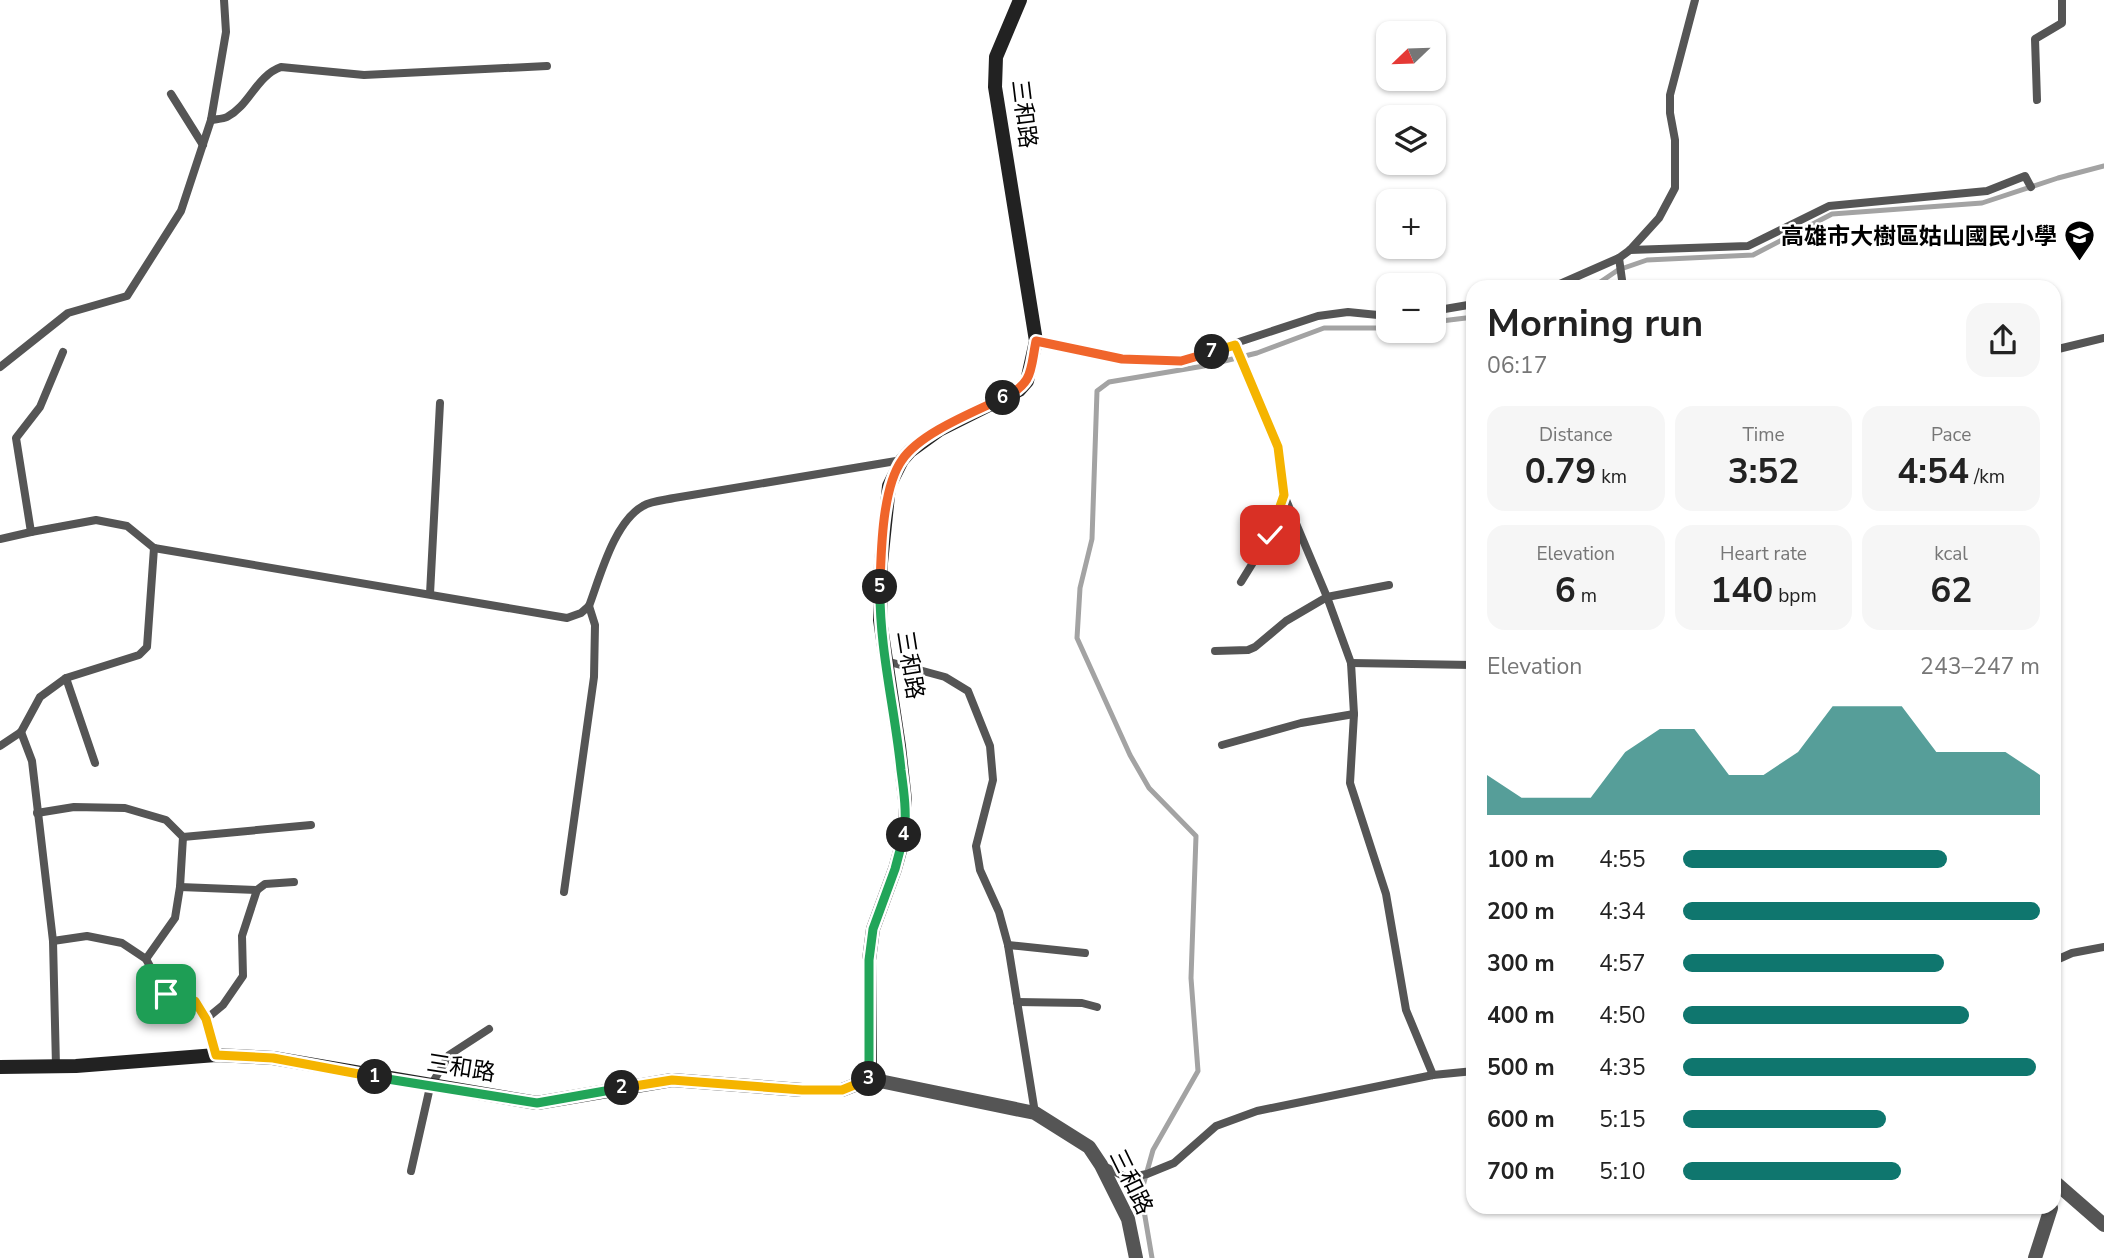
<!DOCTYPE html>
<meta charset="utf-8">
<style>
:root{--surface:#fff;--page:#f6f6f6;--text:#222;--muted:#767676;--accent:#0f766e}
body{margin:0;font-family:"Nunito Sans","Noto Sans TC",sans-serif;background:var(--page);color:var(--text);height:100vh;display:flex;flex-direction:column;font-size:26px;white-space:nowrap}
*{box-sizing:border-box;margin:0}
p{font-size:23px;color:var(--muted)}
.icon{flex:none;width:38px;height:38px;fill:none;stroke:currentColor;stroke-width:2;stroke-linecap:round;stroke-linejoin:round}
.map{position:relative;flex:1;overflow:hidden}
.drawer{position:absolute;left:1466px;top:280px;width:595px;height:934px;display:flex;flex-direction:column;background:var(--surface);border-radius:21px;box-shadow:0 2px 5px #0004}
.drawer>*{flex:none}
.needle{width:46px;rotate:247deg}
.fabs{position:absolute;left:1376px;top:21px;display:grid;gap:14px}
.fabs a{display:grid;place-items:center;width:70px;height:70px;border-radius:14px;background:var(--surface);box-shadow:0 2px 5px #0004;font-size:35px}
.pin{position:absolute;display:grid;place-items:center;width:60px;height:60px;color:#fff;margin:-30px;border-radius:14px;box-shadow:0 4px 10px #0006}
.km{position:absolute;width:35px;height:35px;margin:-18px;border-radius:50%;background:#222;color:#fff;font-size:19px;line-height:35px;text-align:center}
.round{display:grid;place-items:center;flex:none;width:74px;height:74px;border-radius:21px;background:var(--page)}
.head{display:flex;align-items:center;justify-content:space-between;height:119px;padding:0 21px}
h1{font-size:38px;font-weight:700;line-height:52px}
.stats{display:grid;grid-template-columns:repeat(3,1fr);gap:10px;height:119px;padding:7px 21px}
.stats div{display:grid;align-content:center;border-radius:18px;background:var(--page);text-align:center}
.stats b{font-size:35px;font-weight:700}
.stats small{font-size:19px;font-weight:400}
.stats p{font-size:19px}
.chart{height:196px;padding:14px 21px}
.chart p{display:flex;justify-content:space-between}
.chart svg{width:100%;height:126px;margin-top:7px;fill:var(--accent);opacity:.7}
ul{padding:0 21px;list-style:none;font-size:23px}
li{display:grid;grid-template-columns:112px 84px 1fr;align-items:center;height:52px}
li i{height:18px;border-radius:9px;background:var(--accent)}
.map>svg:first-child{display:block}
.lines{fill:none;stroke-linecap:round;stroke-linejoin:round}
.stream{stroke:#a3a3a3;stroke-width:5}
.lane{stroke:#555;stroke-width:8}
.street{stroke:#555;stroke-width:14}
.secondary{stroke:#222;stroke-width:14}
.split-1-casing{stroke:#fff;stroke-width:14}
.split-2-casing{stroke:#fff;stroke-width:14}
.split-3-casing{stroke:#fff;stroke-width:14}
.split-4-casing{stroke:#fff;stroke-width:14}
.split-5-casing{stroke:#fff;stroke-width:14}
.split-6-casing{stroke:#fff;stroke-width:14}
.split-7-casing{stroke:#fff;stroke-width:14}
.split-8-casing{stroke:#fff;stroke-width:14}
.split-1{stroke:#f5b400;stroke-width:9}
.split-2{stroke:#22a559;stroke-width:9}
.split-3{stroke:#f5b400;stroke-width:9}
.split-4{stroke:#22a559;stroke-width:9}
.split-5{stroke:#22a559;stroke-width:9}
.split-6{stroke:#f0652b;stroke-width:9}
.split-7{stroke:#f0652b;stroke-width:9}
.split-8{stroke:#f5b400;stroke-width:9}
.labels{text-anchor:middle;dominant-baseline:central;stroke-width:5;stroke-linejoin:round;paint-order:stroke}
.street-label{font-size:23px;fill:#000;stroke:#fff}
.poi-label{font-size:23px;font-weight:bold;fill:#000;stroke:#fff;text-anchor:end}
</style>
<div class="map">
<svg width="2104" height="1258" viewBox="0 0 2104 1258">
<rect width="100%" height="100%" fill="#fff"/>
<g class="lines">
<g class="stream">
<polyline points="1593,287 1618,270 1647,260 1753,255 1832,214 1982,203 2058,178 2104,166"/>
<polyline points="1433,322 1474,317"/>
<polyline points="1152,1258 1141,1193 1153,1150 1198,1071 1191,978 1196,836 1149,788 1130,755 1077,638 1080,588 1092,539 1097,391 1109,382 1204,366 1257,353 1324,328 1388,328"/>
</g>
<g class="lane">
<polyline points="171,94 203,145"/>
<polyline points="2037,100 2035,39 2062,23 2062,0"/>
<path d="M211,120C216,119 223,119 227,117C250,105 256,76 281,67L364,75L547,66"/>
<polyline points="1630,250 1748,246 1829,206 1987,191 2025,176 2031,187"/>
<polyline points="1619,258 1623,287"/>
<polyline points="1553,287 1619,258 1630,250 1659,218 1675,188 1675,140 1670,113 1670,95 1695,0"/>
<polyline points="1433,311 1474,304"/>
<polyline points="1036,341 1122,359 1181,361 1318,316 1348,312 1388,316"/>
<polyline points="1235,345 1278,447 1284,495 1327,597 1351,663 1354,714 1350,783 1386,894 1406,1010 1433,1075"/>
<polyline points="2054,350 2104,338"/>
<path d="M63,352L40,407L16,438L31,532L96,520L127,526L154,548L567,618L581,613L589,606C600,577 614,522 643,506C651,501 665,500 674,498L902,460"/>
<polyline points="0,367 68,313 127,296 181,211 211,120 226,32 224,0"/>
<polyline points="0,539 31,532"/>
<polyline points="1241,582 1270,535 1284,495"/>
<polyline points="430,594 440,403"/>
<polyline points="1215,651 1248,650 1255,647 1286,621 1327,597 1389,585"/>
<polyline points="886,661 945,677 968,691 990,746 993,780 976,846 980,870 999,912 1008,945 1035,1113"/>
<polyline points="1351,663 1473,665"/>
<polyline points="66,678 95,763"/>
<polyline points="21,732 32,761 53,941 56,1066"/>
<polyline points="1222,745 1301,723 1354,714"/>
<polyline points="0,746 21,732 40,697 66,678 139,655 147,647 154,548"/>
<polyline points="37,813 74,807 125,808 166,820 183,837 180,887 175,918 146,959"/>
<polyline points="183,837 311,825"/>
<polyline points="180,887 257,890 265,884 294,882"/>
<polyline points="564,892 594,677 595,625 589,606"/>
<polyline points="53,941 87,936 122,943 146,959 165,994 195,1001 206,1019 216,1055"/>
<polyline points="1008,945 1085,953"/>
<polyline points="2054,961 2072,953 2104,947"/>
<polyline points="1017,1002 1082,1003 1097,1007"/>
<polyline points="206,1019 223,1005 243,976 242,936 257,890"/>
<polyline points="1104,1166 1127,1178 1147,1174 1174,1163 1216,1126 1257,1111 1433,1075 1474,1071"/>
<polyline points="411,1171 430,1087 449,1055 489,1029"/>
</g>
<g class="street">
<polyline points="870,1079 1035,1113 1089,1147 1101,1165 1128,1219 1136,1258"/>
<polyline points="2054,1193 2057,1184 2104,1225"/>
<polyline points="2035,1258 2051,1208"/>
</g>
<polyline class="secondary" points="0,1067 76,1066 216,1055 273,1058 537,1103 672,1080 802,1090 842,1090 870,1079 869,960 873,929 895,869 905,833 905,800 899,746 880,620 881,563 889,486 902,460 910,451 939,430 1019,390 1027,381 1036,341 995,87 996,57 1020,0"/>
</g>
<g class="lines">
<defs>
<polyline id="split-1" points="166,994 195,1001 206,1019 216,1055 273,1058 375,1077"/>
<polyline id="split-2" points="375,1077 537,1103 622,1088"/>
<polyline id="split-3" points="622,1088 672,1080 802,1090 842,1090 869,1079"/>
<polyline id="split-4" points="869,1079 869,960 873,929 895,869 904,835"/>
<path id="split-5" d="M880,587C879,648 895,709 901,770C904,792 907,814 904,835"/>
<path id="split-6" d="M880,587C881,552 882,488 902,460C920,433 974,412 1003,398"/>
<path id="split-7" d="M1003,398C1034,383 1030,371 1036,341L1122,359L1181,361L1212,352"/>
<polyline id="split-8" points="1212,352 1235,345 1278,447 1284,495 1270,535"/>
</defs>
<use href="#split-1" class="split-1-casing"/>
<use href="#split-2" class="split-2-casing"/>
<use href="#split-3" class="split-3-casing"/>
<use href="#split-4" class="split-4-casing"/>
<use href="#split-5" class="split-5-casing"/>
<use href="#split-6" class="split-6-casing"/>
<use href="#split-7" class="split-7-casing"/>
<use href="#split-8" class="split-8-casing"/>
<use href="#split-1" class="split-1"/>
<use href="#split-2" class="split-2"/>
<use href="#split-3" class="split-3"/>
<use href="#split-4" class="split-4"/>
<use href="#split-5" class="split-5"/>
<use href="#split-6" class="split-6"/>
<use href="#split-7" class="split-7"/>
<use href="#split-8" class="split-8"/>
</g>
<defs>
<symbol id="school-pin" viewBox="-11 -11 22 30"><path d="M0 17L-7.5 6A9.5 9.5 0 1 1 7.5 6Z" fill="#000" stroke="#fff"/><path d="M0-5L7-2L0 1L-7-2ZM-4 1L0 2.5L4 1V4Q0 6-4 4Z" fill="#fff"/></symbol>
</defs>
<g fill-rule="evenodd">
<use href="#school-pin" x="2062" y="218" width="35" height="47"/>
</g>
<g class="labels">
<g class="street-label">
<text transform="translate(1024 114) rotate(83)">三和路</text>
<text transform="translate(910 665) rotate(81)">三和路</text>
<text transform="translate(461 1068) rotate(9)">三和路</text>
<text transform="translate(1131 1182) rotate(64)">三和路</text>
</g>
<g class="poi-label">
<text x="2057" y="236">高雄市大樹區姑山國民小學</text>
</g>
</g>
</svg>
<div class="fabs">
<a><svg class="needle" viewBox="-14 -14 28 28"><path d="M0-13l5 13h-10z" fill="#e53935"/><path d="M0 13l5-13h-10z" fill="#767676"/></svg></a>
<a><svg class="icon" aria-label="layers" viewBox="0 0 24 24"><path d="M12 4l9 5-9 5-9-5zM3 14l9 5 9-5"/></svg></a>
<a>+</a>
<a>−</a>
</div>
<div class="pin" style="left:166px;top:994px;background:#1e9e55"><svg class="icon" aria-label="arrive" viewBox="0 0 24 24"><path d="M6 21V4h12l-3 4 3 4H6"/></svg></div>
<div class="pin" style="left:1270px;top:535px;background:#d93025"><svg class="icon" aria-label="check" viewBox="0 0 24 24"><path d="M5 12l5 5 9-10"/></svg></div>
<b class="km" style="left:375px;top:1077px">1</b>
<b class="km" style="left:622px;top:1088px">2</b>
<b class="km" style="left:869px;top:1079px">3</b>
<b class="km" style="left:904px;top:835px">4</b>
<b class="km" style="left:880px;top:587px">5</b>
<b class="km" style="left:1003px;top:398px">6</b>
<b class="km" style="left:1212px;top:352px">7</b>
<section class="drawer">
<div class="head"><div><h1>Morning run</h1><p>06:17</p></div><a class="round"><svg class="icon" aria-label="share" viewBox="0 0 24 24"><path d="M12 15V3M7 8l5-5 5 5M5 13v7h14v-7"/></svg></a></div>
<div class="stats">
<div><p>Distance</p><b>0.79<small> km</small></b></div>
<div><p>Time</p><b>3:52</b></div>
<div><p>Pace</p><b>4:54<small> /km</small></b></div>
</div>
<div class="stats">
<div><p>Elevation</p><b>6<small> m</small></b></div>
<div><p>Heart rate</p><b>140<small> bpm</small></b></div>
<div><p>kcal</p><b>62</b></div>
</div>
<div class="chart"><p><span>Elevation</span>243–247 m</p>
<svg viewBox="0 0 160 44" preserveAspectRatio="none"><path d="M0 44V30L10 38L20 38L30 38L40 22L50 14L60 14L70 30L80 30L90 22L100 6L110 6L120 6L130 22L140 22L150 22L160 30V44z"/></svg>
</div>
<ul>
<li><b>100 m</b>4:55<i style="width:74%"></i></li>
<li><b>200 m</b>4:34<i style="width:100%"></i></li>
<li><b>300 m</b>4:57<i style="width:73%"></i></li>
<li><b>400 m</b>4:50<i style="width:80%"></i></li>
<li><b>500 m</b>4:35<i style="width:99%"></i></li>
<li><b>600 m</b>5:15<i style="width:57%"></i></li>
<li><b>700 m</b>5:10<i style="width:61%"></i></li>
</ul>
</section>
</div>
